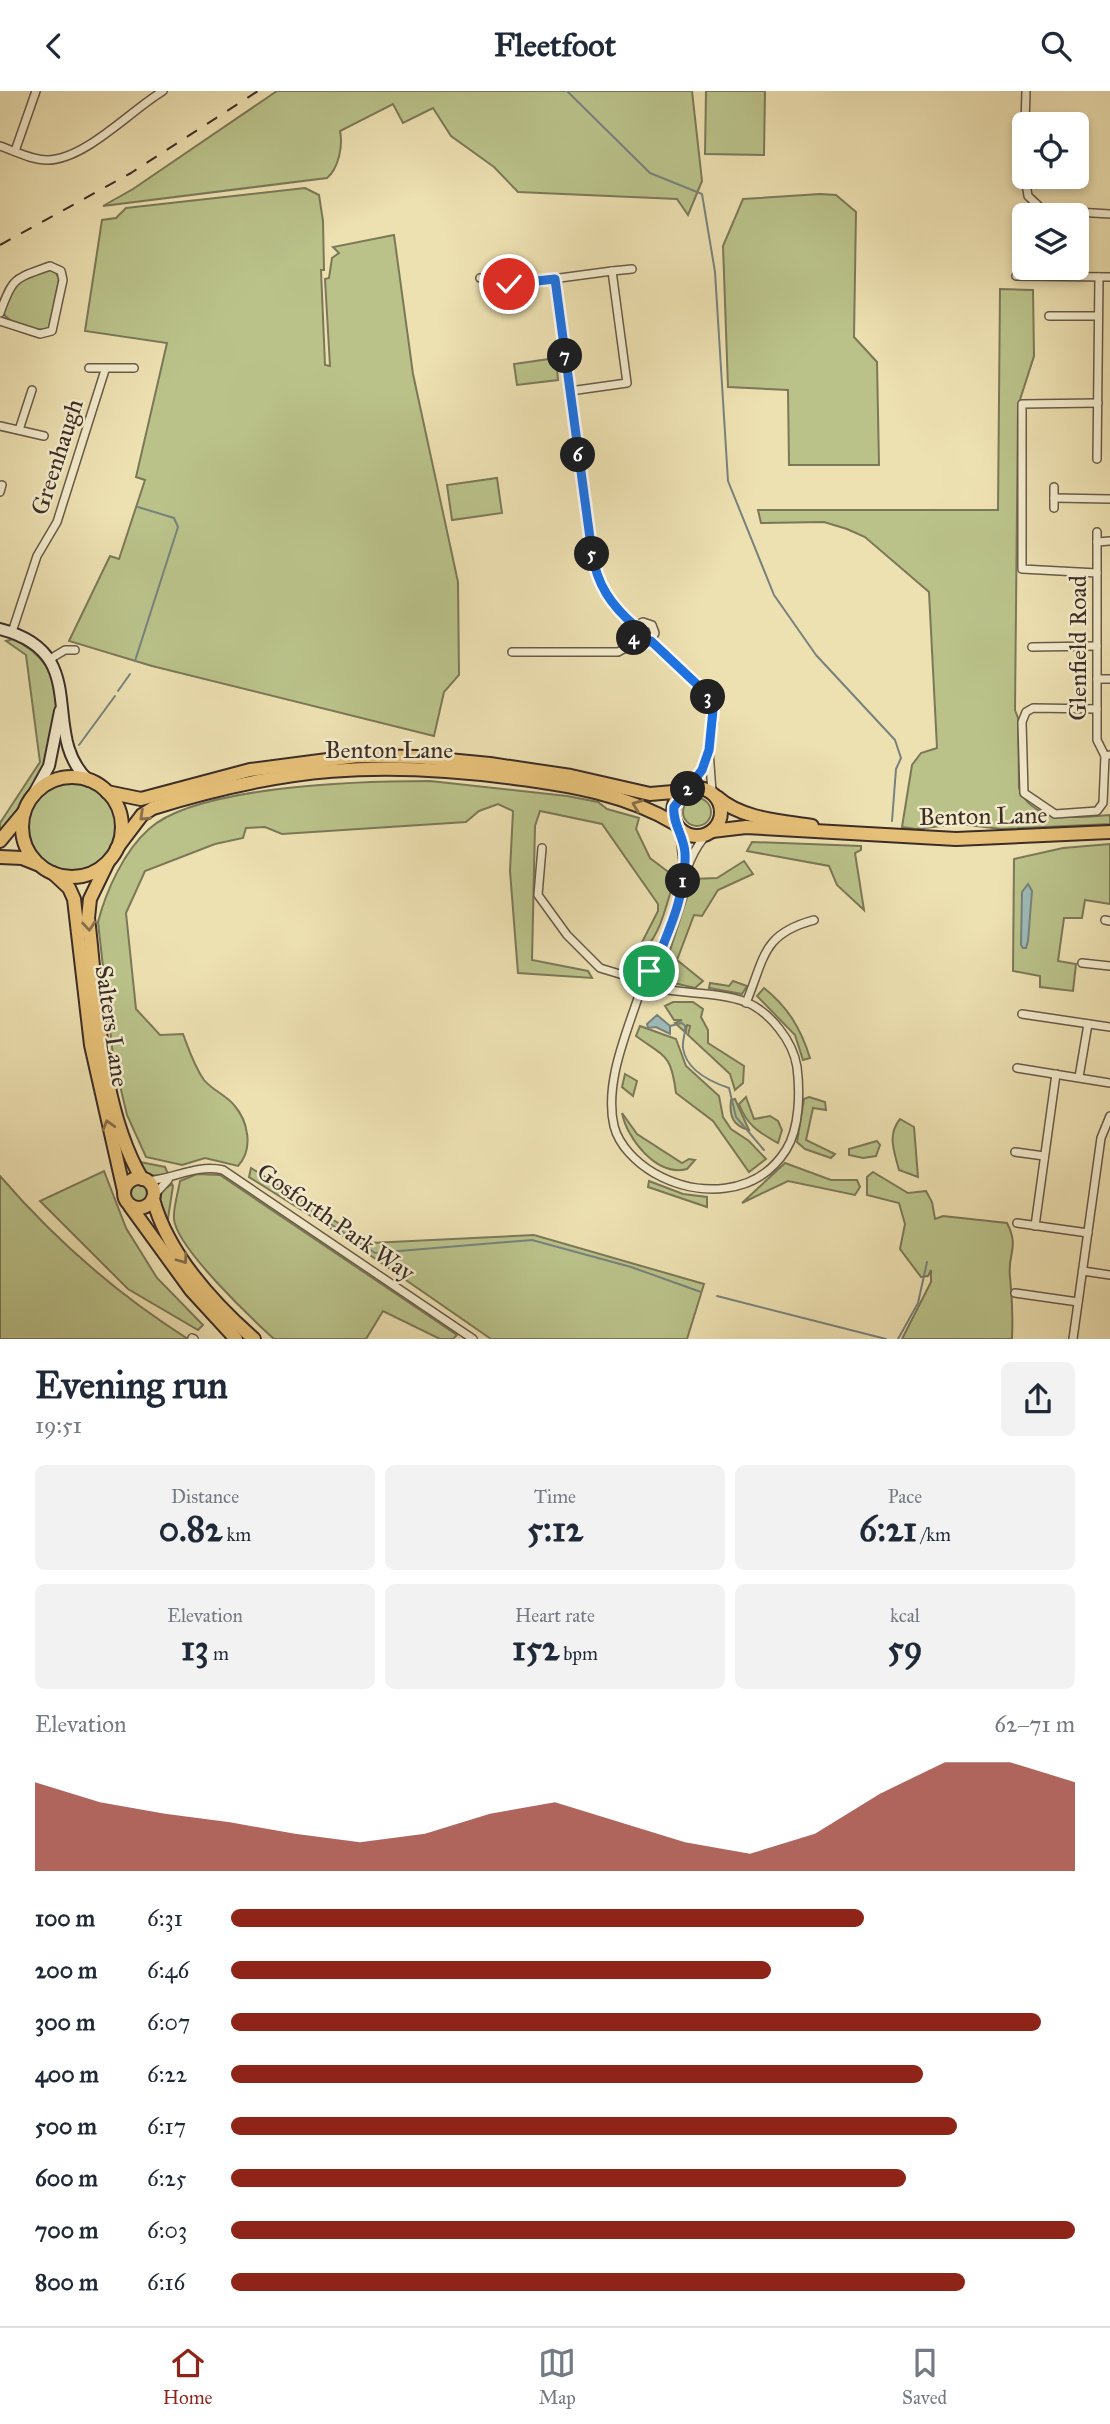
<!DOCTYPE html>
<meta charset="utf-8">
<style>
:root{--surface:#fff;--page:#f2f2f3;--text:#1f2937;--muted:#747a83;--line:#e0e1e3;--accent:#8f2418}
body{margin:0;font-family:"IM FELL Great Primer",serif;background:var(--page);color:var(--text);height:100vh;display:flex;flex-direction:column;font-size:26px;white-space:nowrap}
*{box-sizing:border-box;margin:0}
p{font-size:23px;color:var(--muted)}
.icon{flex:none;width:38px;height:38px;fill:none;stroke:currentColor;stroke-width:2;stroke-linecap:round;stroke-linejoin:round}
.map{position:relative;height:1248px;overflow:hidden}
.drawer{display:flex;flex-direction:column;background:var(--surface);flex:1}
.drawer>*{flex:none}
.tools{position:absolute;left:1012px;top:21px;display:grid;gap:14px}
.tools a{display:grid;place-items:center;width:77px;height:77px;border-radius:10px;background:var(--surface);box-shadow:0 4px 10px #0003;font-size:35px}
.pin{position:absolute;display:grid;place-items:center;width:60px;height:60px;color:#fff;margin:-30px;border:4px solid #fff;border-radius:50%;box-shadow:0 2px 7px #0007}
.km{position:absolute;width:35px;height:35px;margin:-18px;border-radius:50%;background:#222;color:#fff;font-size:19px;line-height:35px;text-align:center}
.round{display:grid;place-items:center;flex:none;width:74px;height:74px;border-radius:10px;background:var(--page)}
.summary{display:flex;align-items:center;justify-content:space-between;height:119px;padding:0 35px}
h1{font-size:38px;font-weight:700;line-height:52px}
.stats{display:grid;grid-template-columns:repeat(3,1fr);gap:10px;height:119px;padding:7px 35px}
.stats div{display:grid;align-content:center;border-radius:10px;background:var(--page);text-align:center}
.stats b{font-size:35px;font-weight:700}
.stats small{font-size:19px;font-weight:400}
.stats p{font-size:19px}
.chart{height:196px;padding:14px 35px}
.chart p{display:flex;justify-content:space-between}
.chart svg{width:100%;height:126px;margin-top:7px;fill:var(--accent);opacity:.7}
ul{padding:0 35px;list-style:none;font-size:23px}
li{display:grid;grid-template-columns:112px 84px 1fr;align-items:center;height:52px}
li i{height:18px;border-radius:9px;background:var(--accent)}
header{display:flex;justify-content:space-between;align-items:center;height:91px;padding:0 35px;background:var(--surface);font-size:32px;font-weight:700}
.tab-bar{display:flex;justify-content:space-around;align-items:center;height:98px;border-top:2px solid var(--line);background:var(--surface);font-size:19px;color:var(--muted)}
.tab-bar a{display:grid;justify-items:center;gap:4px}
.tab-bar .on{color:var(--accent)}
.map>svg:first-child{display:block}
.green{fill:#bac28a;stroke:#7b7858;stroke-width:2}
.water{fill:#9ebab7;stroke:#77827d;stroke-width:2}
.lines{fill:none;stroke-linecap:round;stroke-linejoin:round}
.stream{stroke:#77827d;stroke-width:2}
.minor-casing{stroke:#685a4a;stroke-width:10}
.secondary-casing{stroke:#3c2d27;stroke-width:14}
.primary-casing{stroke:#3c2d27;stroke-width:16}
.minor{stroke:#f3ebcc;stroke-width:7}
.secondary{stroke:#f3ebcc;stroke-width:10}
.primary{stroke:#e6c078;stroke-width:12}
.rail{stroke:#3c2d27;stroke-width:2;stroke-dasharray:12 12;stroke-linecap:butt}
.oneway{stroke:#886f4b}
.route-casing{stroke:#fff;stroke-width:14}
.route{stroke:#1a73e8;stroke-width:9}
.labels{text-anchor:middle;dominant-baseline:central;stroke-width:5;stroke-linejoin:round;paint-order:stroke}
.street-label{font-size:24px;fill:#3c2d27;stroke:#f3ebcc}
</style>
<header><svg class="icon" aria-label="back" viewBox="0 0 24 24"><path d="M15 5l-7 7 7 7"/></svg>Fleetfoot<svg class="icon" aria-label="search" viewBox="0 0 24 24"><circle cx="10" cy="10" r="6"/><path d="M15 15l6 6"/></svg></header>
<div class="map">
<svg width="1110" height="1248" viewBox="0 0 1110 1248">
<rect width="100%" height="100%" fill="#ede0b1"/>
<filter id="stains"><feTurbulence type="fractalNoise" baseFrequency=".00286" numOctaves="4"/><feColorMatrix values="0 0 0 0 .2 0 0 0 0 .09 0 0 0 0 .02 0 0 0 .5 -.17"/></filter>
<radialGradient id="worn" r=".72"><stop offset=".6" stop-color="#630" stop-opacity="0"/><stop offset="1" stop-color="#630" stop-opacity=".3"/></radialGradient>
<g class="green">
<path d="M277,0H692L702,90L688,124L677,108L518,101L494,76L451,45L433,17L403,32L393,13L340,40C343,54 339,77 327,87L103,115L133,98Z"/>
<polygon points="706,0 765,0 764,64 705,63"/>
<polygon points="305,97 319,104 323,130 324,179 321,179 325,274 330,275 325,188 329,187 332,167 339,162 333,156 394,144 413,283 458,491 459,584 444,601 434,645 152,575 69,550 110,465 119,468 145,389 136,386 167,252 85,240 102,129 116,127 126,117"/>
<polygon points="820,103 836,104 856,121 854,246 877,271 879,374 789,374 788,299 728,296 723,155 743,108"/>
<path d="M50,177L55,180L59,188L49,237C37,242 10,233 3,222L14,193Z"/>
<path d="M1000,198L1033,199L1034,265L1018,315L1015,619L1018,627L1019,697C1033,734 1080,726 1110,724V733L1001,738L959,733L916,738L902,736L912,674L921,662L937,657L929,501L865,446L847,438L824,431L761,432L758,419H998Z"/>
<polygon points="556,267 558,289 517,294 514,273"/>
<polygon points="497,387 502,422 452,429 447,394"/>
<path d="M13,548C97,587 42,695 0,747V732L40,671L26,564L6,550Z"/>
<path d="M430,690L567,705L598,711L607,718L639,727L636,738L650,767L675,786C666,813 661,848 637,866L638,859L658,820V813L602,733L540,720L535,735L532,869L588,880L592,887L518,882L510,780L513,720L498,713L479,720L466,731L282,743L265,736L246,737L243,747L215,753L145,780L126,822L136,918L160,944L183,943C189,959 194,975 204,989C212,999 226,1004 234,1014C248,1030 254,1058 238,1075L205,1067L182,1074L146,1066L127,1024L113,965L98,831C106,800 124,760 149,738C197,694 365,690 430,690Z"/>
<circle cx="72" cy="737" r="45"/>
<circle cx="697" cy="721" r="14"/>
<polygon points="752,751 861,755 861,759 855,762 864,819 837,794 829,775 747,760"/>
<polygon points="1110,753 1110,813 1085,809 1082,827 1064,827 1058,870 1076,873 1073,900 1040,896 1040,885 1013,880 1014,768 1063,757"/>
<polygon points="744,770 753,783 718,799 702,825 694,824 677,869 703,890 695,897 674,892 666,886 665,875 693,788 717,787"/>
<polygon points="733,890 747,895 742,903 709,897 710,892 729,895"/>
<path d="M764,897C788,916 801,938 810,967L803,969L795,944L757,905Z"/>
<polygon points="673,911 693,911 703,918 701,926 708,939 708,952 744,975 743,992 735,999 730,983 688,944 690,935 687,934 686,942 675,932 682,929 674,929 665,915"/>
<path d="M640,935L676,948L686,975L719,1005L723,1026L731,1038L749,1050L766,1068L749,1081L713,1030L676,1002C671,963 666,967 636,945Z"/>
<polygon points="625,983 637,990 633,1005 622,996"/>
<path d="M746,1006L754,1028L770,1025L778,1030L782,1039L778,1052C758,1041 747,1034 739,1013Z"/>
<polygon points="809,1006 825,1011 826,1019 813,1017 806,1049 835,1063 831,1067 805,1058 797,1051 804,1008"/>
<path d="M735,1008L749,1039C733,1035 729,1025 731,1009Z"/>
<path d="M622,1022L637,1043L682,1072L689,1068L695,1069L687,1078C657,1086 627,1048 622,1022Z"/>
<path d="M900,1028L914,1036L918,1086L899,1079C894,1060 887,1044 900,1028Z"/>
<polygon points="877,1050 880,1054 876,1065 863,1067 849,1064 849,1058"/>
<polygon points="140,1071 165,1076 168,1083 148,1085 142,1080"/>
<polygon points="785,1072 831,1089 857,1089 860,1096 855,1104 788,1090 742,1112"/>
<polygon points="251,1077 370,1152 534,1144 704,1193 687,1248 491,1248 341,1144 249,1086"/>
<polygon points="104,1080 126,1137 157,1187 203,1234 198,1239 128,1198 40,1110"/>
<path d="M873,1081L908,1102L926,1100L932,1111L935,1128L943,1125L1007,1132C1020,1158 1007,1162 1010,1186C1012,1207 1013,1227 1012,1248H902L931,1191V1179L928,1185L921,1186L900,1158L905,1133L899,1112L867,1104V1086Z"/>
<path d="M197,1083L220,1084L457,1244L453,1248H440L383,1220L366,1248H274C252,1228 176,1156 174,1128C173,1117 178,1102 180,1090Z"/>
<path d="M0,1085C55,1149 117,1203 188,1248H0Z"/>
<polygon points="649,1090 683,1103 707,1106 707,1116 648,1096"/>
<circle cx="139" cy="1103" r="11"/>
<polygon points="172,1093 173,1095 167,1134 158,1112 163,1099"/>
</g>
<g class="water">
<polygon points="1028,793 1032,800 1028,850 1026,857 1023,857 1021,854 1022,801"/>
<polygon points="657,924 670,935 670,943 656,936 648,937 647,933"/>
</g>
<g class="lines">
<g class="stream">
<polyline points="567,0 650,82 702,103 715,181 728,390 774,504 816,564 895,649 901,667 896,678 892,730"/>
<polyline points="135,570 178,436 174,427 138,416"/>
<polyline points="118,600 130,583"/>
<polyline points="79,654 115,605"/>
<path d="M670,935L682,932L685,935C686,942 682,949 683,957C686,979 711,991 729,997L736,1026L764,1059"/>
<polyline points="259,1086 375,1162 532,1149 631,1176 701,1201"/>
<polyline points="717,1205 886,1248"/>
<polyline points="898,1248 918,1212 927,1171"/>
</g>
<defs>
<g id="minor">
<polyline points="1025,33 1026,0"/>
<path d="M0,55C15,60 31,69 47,69C85,69 131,19 163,0"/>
<polyline points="15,60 36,0"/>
<polyline points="1025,86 1028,105 1043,119 1110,123"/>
<polyline points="612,180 632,178"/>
<polyline points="1016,185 1110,186"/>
<polyline points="480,187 515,193 612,180 627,292 570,300"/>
<polyline points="555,188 594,473 609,509 635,535"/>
<path d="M0,222C13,185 15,188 50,175L61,180L63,189L52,240L40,243L0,230"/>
<polyline points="1049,225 1098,225"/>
<polyline points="89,277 134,277"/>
<polyline points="0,335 44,345"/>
<polyline points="19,339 32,299"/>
<polyline points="1097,368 1099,186"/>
<polyline points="1054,396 1054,417"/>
<polyline points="0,401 2,394"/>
<polyline points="1054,407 1110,408"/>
<polyline points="1097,441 1097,649 1105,665 1110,664"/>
<polyline points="1097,451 1110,450"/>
<polyline points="1097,482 1022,478 1022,313 1098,312"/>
<polyline points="635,535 643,531 652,534 655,542 651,550"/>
<polyline points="635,535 633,543 637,551 651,550"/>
<polyline points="12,541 37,465 57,431 105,279"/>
<polyline points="651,550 693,589 710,609 714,630 709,659 712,701"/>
<polyline points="1032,556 1097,555"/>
<polyline points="512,561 618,561 637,551"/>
<polyline points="50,568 65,559 75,559"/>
<polyline points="1097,588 1110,588"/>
<polyline points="1097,618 1033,617 1026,621 1022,631 1024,702 1055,723 1097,720 1103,712 1105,665"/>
<polyline points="689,698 700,684 707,666"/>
<polyline points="679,737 684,779"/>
<polyline points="542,757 538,804 567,844 600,877 636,888"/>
<polyline points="1105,829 1110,830"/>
<polyline points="1082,872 1110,875"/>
<path d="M652,881H641L636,888L640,901C627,941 604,992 614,1035C619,1055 637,1072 654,1082C698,1107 757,1105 786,1059C800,1037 800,1000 797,976C793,950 770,921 746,911C719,901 685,903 657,897"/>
<path d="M652,881C660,860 669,840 675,818C684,791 687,764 708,742"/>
<polyline points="640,901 650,902 657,897 657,887 652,881"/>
<path d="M746,912C765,866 762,843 814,829"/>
<polyline points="1022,923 1110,936"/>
<polyline points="1017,977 1110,992"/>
<polyline points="1079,986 1088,933"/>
<polyline points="1015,1061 1044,1065"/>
<path d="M147,1090C174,1088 196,1073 223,1079L473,1248"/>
<polyline points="154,1104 168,1089"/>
<polyline points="1017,1132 1088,1142"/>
<polyline points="1035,1135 1056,983"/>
<polyline points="1083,1180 1110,1184"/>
<polyline points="1015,1202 1078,1211"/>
<polyline points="192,1247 194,1248"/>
<polyline points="1073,1248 1101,1047 1110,1025"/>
</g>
<g id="secondary">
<path d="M0,538C95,562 37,642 89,690"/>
<polyline points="32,706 49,675 60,620"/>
</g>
<g id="primary">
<circle cx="72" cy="736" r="50"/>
<circle cx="697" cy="721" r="24"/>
<polyline points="107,701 141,708 250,679 358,665 417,666 490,673 571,685 650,703 685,700"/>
<path d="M717,706C741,728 781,730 812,735"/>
<polyline points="712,740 746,736 956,748 1110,741"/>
<polyline points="0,750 24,721"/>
<path d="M117,757L142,724L153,717C284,676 379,669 514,687C571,694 627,704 676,733"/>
<polyline points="0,766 22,767 37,773"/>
<path d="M108,771L90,808L88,827C98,909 99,1015 142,1088"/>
<polyline points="53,782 69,797 74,808 91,954 124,1100"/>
<circle cx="139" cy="1102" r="15"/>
<path d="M153,1108C168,1163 212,1211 254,1248"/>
<polyline points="130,1115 191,1199 236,1248"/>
</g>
</defs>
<use href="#minor" class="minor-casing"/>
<use href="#secondary" class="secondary-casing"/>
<use href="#primary" class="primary-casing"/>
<use href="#minor" class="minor"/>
<use href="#secondary" class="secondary"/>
<use href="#primary" class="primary"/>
<polyline class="rail" points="0,154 131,82 258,0"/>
</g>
<defs><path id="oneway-chevron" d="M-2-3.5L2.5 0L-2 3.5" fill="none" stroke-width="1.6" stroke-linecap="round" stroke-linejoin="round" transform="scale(1.75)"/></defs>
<g class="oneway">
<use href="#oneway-chevron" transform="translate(637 714) rotate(-159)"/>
<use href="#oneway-chevron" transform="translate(144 725) rotate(137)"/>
<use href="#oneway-chevron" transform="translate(89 835) rotate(85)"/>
<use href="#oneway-chevron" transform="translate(108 1034) rotate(-106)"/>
<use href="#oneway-chevron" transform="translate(183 1168) rotate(54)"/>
</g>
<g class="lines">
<defs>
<path id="route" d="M509,193L555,188L592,462C597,494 611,514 635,535V548L643,553L651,550L704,600L713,619L709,659L702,679L674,716C672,732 684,745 685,762C687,803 667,844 652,881L649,880"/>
</defs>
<use href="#route" class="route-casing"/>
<use href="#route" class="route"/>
</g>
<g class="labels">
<g class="street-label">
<text transform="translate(57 366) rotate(-72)">Greenhaugh</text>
<text transform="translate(1078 557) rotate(-90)">Glenfield Road</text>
<text x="389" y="659">Benton Lane</text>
<text transform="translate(983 725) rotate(-1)">Benton Lane</text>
<text transform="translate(112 935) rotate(82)">Salters Lane</text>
<text transform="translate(336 1131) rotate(35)">Gosforth Park Way</text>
</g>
</g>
<rect width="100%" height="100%" filter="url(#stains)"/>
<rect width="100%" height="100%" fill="url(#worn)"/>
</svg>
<div class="tools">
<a><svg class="icon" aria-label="locate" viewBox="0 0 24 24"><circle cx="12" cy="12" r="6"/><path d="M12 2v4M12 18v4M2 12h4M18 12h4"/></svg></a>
<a><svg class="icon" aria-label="layers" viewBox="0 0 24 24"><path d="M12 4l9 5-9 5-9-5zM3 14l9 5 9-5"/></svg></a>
</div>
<div class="pin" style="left:649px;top:880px;background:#1e9e55"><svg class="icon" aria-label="arrive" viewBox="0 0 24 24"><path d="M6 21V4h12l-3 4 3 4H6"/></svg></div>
<div class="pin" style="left:509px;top:193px;background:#d93025"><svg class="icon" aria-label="check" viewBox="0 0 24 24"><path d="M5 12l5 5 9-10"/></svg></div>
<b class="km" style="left:683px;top:790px">1</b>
<b class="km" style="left:688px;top:698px">2</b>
<b class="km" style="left:708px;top:606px">3</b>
<b class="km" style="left:634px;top:547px">4</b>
<b class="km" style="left:592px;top:463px">5</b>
<b class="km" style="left:578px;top:364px">6</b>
<b class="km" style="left:565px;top:265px">7</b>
</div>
<section class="drawer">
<div class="summary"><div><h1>Evening run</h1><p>19:51</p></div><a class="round"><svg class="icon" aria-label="share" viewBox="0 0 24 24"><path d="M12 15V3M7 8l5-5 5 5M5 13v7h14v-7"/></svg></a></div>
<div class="stats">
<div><p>Distance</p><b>0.82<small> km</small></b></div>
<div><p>Time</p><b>5:12</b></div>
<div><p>Pace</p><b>6:21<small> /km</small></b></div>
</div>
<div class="stats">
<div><p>Elevation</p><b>13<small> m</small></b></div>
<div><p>Heart rate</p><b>152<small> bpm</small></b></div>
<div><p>kcal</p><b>59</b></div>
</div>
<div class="chart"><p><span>Elevation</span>62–71 m</p>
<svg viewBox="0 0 160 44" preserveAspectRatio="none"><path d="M0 44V13L10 20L20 24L30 27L40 31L50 34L60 31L70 24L80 20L90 27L100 34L110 38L120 31L130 17L140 6L150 6L160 13V44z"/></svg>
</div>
<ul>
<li><b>100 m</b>6:31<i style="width:75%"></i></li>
<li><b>200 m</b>6:46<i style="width:64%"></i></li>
<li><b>300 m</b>6:07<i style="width:96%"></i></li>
<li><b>400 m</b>6:22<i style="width:82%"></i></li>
<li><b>500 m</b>6:17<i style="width:86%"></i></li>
<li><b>600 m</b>6:25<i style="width:80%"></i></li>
<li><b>700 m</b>6:03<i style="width:100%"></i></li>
<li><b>800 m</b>6:16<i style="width:87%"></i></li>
</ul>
</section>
<nav class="tab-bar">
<a class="on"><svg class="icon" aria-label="home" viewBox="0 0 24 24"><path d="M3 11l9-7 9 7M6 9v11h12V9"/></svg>Home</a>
<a><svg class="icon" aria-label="map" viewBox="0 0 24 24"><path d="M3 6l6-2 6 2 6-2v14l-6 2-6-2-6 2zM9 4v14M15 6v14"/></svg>Map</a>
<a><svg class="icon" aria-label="saved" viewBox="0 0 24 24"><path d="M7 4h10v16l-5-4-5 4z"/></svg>Saved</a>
</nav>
